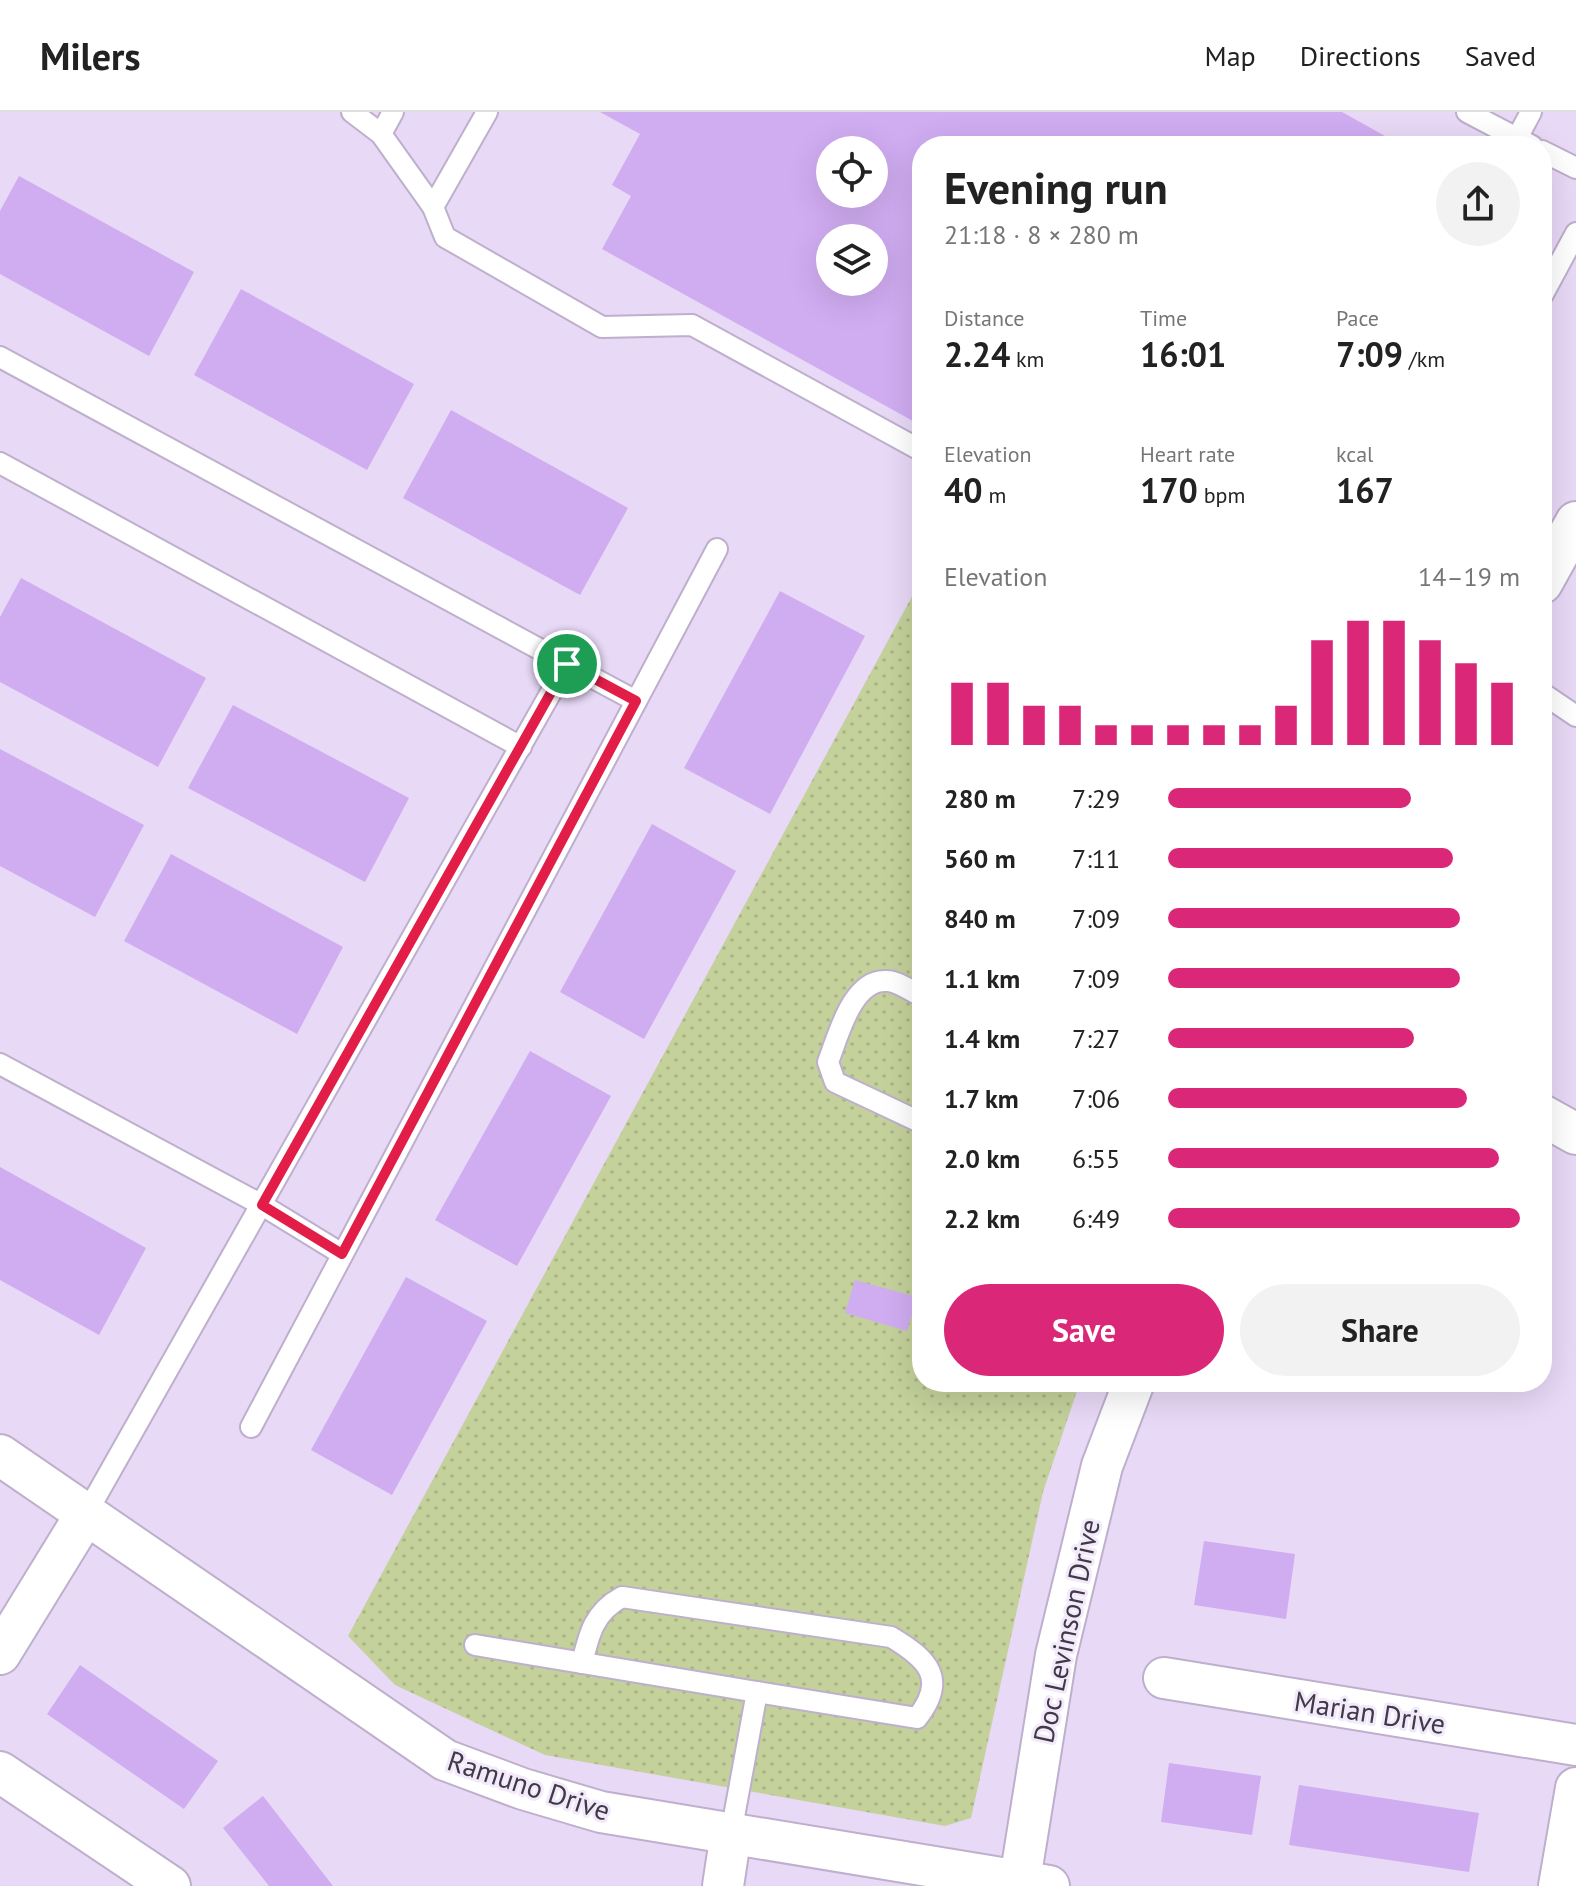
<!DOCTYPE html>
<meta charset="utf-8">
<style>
:root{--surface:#fff;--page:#f2f2f2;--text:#222;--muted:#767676;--line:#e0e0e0;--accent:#db2777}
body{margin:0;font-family:"PT Sans",sans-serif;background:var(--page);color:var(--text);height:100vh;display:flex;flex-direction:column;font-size:30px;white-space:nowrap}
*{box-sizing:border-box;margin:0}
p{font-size:26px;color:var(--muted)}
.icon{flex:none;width:44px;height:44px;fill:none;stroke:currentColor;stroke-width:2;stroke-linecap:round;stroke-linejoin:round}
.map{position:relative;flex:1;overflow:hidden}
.sheet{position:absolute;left:912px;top:24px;width:640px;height:1256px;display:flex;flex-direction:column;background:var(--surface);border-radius:32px;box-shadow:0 8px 32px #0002}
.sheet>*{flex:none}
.tools{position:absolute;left:816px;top:24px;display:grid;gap:16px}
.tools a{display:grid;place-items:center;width:72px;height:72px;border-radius:50%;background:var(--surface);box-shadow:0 8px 32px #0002;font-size:40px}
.pin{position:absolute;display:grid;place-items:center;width:68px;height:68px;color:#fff;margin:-34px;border:4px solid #fff;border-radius:50%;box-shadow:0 2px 8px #0007}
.round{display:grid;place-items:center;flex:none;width:84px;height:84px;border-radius:42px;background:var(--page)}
.summary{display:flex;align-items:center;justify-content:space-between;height:136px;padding:0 32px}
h1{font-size:44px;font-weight:600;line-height:60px}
.stats{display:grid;grid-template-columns:repeat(3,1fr);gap:12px;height:136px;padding:8px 32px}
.stats div{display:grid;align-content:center}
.stats b{font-size:34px;font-weight:600}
.stats small{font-size:22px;font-weight:400}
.stats p{font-size:22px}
.chart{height:224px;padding:16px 32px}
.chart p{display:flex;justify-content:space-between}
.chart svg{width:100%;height:144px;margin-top:8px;stroke:var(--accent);stroke-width:6}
.action{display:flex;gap:16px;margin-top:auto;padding:16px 32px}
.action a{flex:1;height:92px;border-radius:48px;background:var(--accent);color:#fff;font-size:32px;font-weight:600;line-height:92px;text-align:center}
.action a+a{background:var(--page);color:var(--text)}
ul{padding:0 32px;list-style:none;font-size:26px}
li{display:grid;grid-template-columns:128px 96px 1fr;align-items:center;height:60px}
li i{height:20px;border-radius:10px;background:var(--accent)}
header{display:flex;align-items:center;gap:48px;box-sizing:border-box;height:112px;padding:0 40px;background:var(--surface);border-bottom:2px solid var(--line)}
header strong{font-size:38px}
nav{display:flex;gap:44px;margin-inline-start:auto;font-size:28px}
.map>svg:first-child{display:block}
.park{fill:url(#park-dots)}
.building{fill:#d0acf1;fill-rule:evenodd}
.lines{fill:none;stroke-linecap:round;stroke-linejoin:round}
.lane-casing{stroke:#beafcc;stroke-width:24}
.street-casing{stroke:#beafcc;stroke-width:44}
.lane{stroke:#fff;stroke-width:20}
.street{stroke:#fff;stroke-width:40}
.route-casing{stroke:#fff;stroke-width:16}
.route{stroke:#e11d48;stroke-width:10}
.labels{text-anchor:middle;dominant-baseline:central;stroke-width:6;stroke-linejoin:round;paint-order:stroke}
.street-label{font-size:28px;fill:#403a46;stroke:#f2e9fb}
</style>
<header>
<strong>Milers</strong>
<nav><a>Map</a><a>Directions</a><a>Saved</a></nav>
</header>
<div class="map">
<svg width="1576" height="1774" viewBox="0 0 1576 1774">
<defs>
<pattern id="park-dots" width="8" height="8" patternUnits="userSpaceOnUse" patternTransform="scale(2)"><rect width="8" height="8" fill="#c4d19b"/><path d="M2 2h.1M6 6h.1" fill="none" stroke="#a9b487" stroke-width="1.8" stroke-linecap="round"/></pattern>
</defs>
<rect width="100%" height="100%" fill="#e8d9f7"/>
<polygon class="park" points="922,466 922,1270 1080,1270 1043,1380 971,1706 945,1714 545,1643 395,1573 348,1524"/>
<g class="building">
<path d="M600,0H1342L1403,34H922V314L602,137L631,84L612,73L640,22ZM830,38H874V82H830ZM830,126H874V170H830Z"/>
<polygon points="19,64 194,160 149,244 0,162 0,99"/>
<polygon points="241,177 414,272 367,358 194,263"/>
<polygon points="451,298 628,396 580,483 403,386"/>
<polygon points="21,466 206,566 158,655 0,570 0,505"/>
<polygon points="780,479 865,524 770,702 684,656"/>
<polygon points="233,593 409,686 365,770 188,676"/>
<polygon points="0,637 144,713 95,805 0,754"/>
<polygon points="652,712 736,759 644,927 560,880"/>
<polygon points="171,742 343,835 297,922 124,829"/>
<polygon points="530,939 611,984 517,1154 435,1108"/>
<polygon points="0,1055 146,1136 99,1223 0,1168"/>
<polygon points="406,1165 487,1209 392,1383 311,1338"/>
<polygon points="855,1168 917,1185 907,1219 845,1201"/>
<polygon points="1204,1429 1295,1442 1286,1507 1194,1493"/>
<polygon points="80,1553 218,1649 184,1697 47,1602"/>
<polygon points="1169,1651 1261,1664 1252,1723 1161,1710"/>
<polygon points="1299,1673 1479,1701 1469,1760 1289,1733"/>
<polygon points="263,1684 333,1774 269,1774 223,1716"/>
</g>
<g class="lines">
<defs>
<g id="lane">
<polyline points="352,0 381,22 433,95"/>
<polyline points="487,0 433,95 445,125 602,215 692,213 922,339"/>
<polyline points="1467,0 1532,34"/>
<polyline points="381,22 393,0"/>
<polyline points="1513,34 1531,0"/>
<polyline points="1542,39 1576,56"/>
<polyline points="1542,184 1576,121"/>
<polyline points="0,245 567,552"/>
<polyline points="0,351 521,635"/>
<polyline points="1542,581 1576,604"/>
<path d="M922,884C912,880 898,869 887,869C852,866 838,925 828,950L835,970L922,1011"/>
<polyline points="0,952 262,1093 342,1142"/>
<polyline points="251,1315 717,437"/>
<polyline points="86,1402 567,552 636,589"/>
<polyline points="475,1533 757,1580 731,1721"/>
<path d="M582,1551C589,1522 594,1500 622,1485L891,1525C928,1547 948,1567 917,1606L757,1580"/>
</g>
<g id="street">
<polyline points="1542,471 1576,410"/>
<polyline points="1542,1003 1576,1022"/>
<polyline points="0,1343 445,1648 523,1677 601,1700 1049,1774"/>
<polyline points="0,1542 86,1402"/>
<polyline points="1164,1566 1576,1633"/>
<polyline points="0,1660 170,1774"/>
<polyline points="723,1774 731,1721"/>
<polyline points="1019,1774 1056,1543 1102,1354 1134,1270"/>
<polyline points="1559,1774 1576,1676"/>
</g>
</defs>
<use href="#lane" class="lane-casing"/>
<use href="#street" class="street-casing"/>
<use href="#lane" class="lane"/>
<use href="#street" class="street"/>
</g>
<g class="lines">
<defs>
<polygon id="route" points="567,552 636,589 342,1142 262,1093"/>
</defs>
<use href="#route" class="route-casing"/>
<use href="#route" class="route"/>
</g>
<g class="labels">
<g class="street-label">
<text transform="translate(1066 1519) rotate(-78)">Doc Levinson Drive</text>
<text transform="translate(1370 1600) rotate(9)">Marian Drive</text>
<text transform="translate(529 1673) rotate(18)">Ramuno Drive</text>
</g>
</g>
</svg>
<div class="tools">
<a><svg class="icon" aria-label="locate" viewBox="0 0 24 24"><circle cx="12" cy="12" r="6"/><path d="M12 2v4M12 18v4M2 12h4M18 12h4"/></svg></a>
<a><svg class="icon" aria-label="layers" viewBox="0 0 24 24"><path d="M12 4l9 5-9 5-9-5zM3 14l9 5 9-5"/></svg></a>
</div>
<div class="pin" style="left:567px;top:552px;background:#1e9e55"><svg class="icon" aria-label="arrive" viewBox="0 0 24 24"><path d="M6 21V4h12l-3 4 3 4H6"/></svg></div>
<section class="sheet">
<div class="summary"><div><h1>Evening run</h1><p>21:18 · 8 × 280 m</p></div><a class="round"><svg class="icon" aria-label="share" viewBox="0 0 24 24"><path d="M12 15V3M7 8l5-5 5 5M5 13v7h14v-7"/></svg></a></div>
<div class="stats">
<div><p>Distance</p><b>2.24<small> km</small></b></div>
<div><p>Time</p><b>16:01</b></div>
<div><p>Pace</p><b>7:09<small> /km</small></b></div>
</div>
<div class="stats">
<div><p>Elevation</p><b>40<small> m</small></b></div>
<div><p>Heart rate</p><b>170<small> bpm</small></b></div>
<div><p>kcal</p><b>167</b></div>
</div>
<div class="chart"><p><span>Elevation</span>14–19 m</p>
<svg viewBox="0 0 160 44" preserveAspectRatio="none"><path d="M5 44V25M15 44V25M25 44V32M35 44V32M45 44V38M55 44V38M65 44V38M75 44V38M85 44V38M95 44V32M105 44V12M115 44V6M125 44V6M135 44V12M145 44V19M155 44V25"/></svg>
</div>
<ul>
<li><b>280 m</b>7:29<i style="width:69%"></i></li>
<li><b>560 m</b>7:11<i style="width:81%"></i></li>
<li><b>840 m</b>7:09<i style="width:83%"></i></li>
<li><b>1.1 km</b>7:09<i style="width:83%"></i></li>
<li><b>1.4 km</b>7:27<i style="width:70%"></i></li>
<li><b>1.7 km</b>7:06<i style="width:85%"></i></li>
<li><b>2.0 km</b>6:55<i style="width:94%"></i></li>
<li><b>2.2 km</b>6:49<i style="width:100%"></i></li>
</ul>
<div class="action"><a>Save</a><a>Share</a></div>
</section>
</div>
